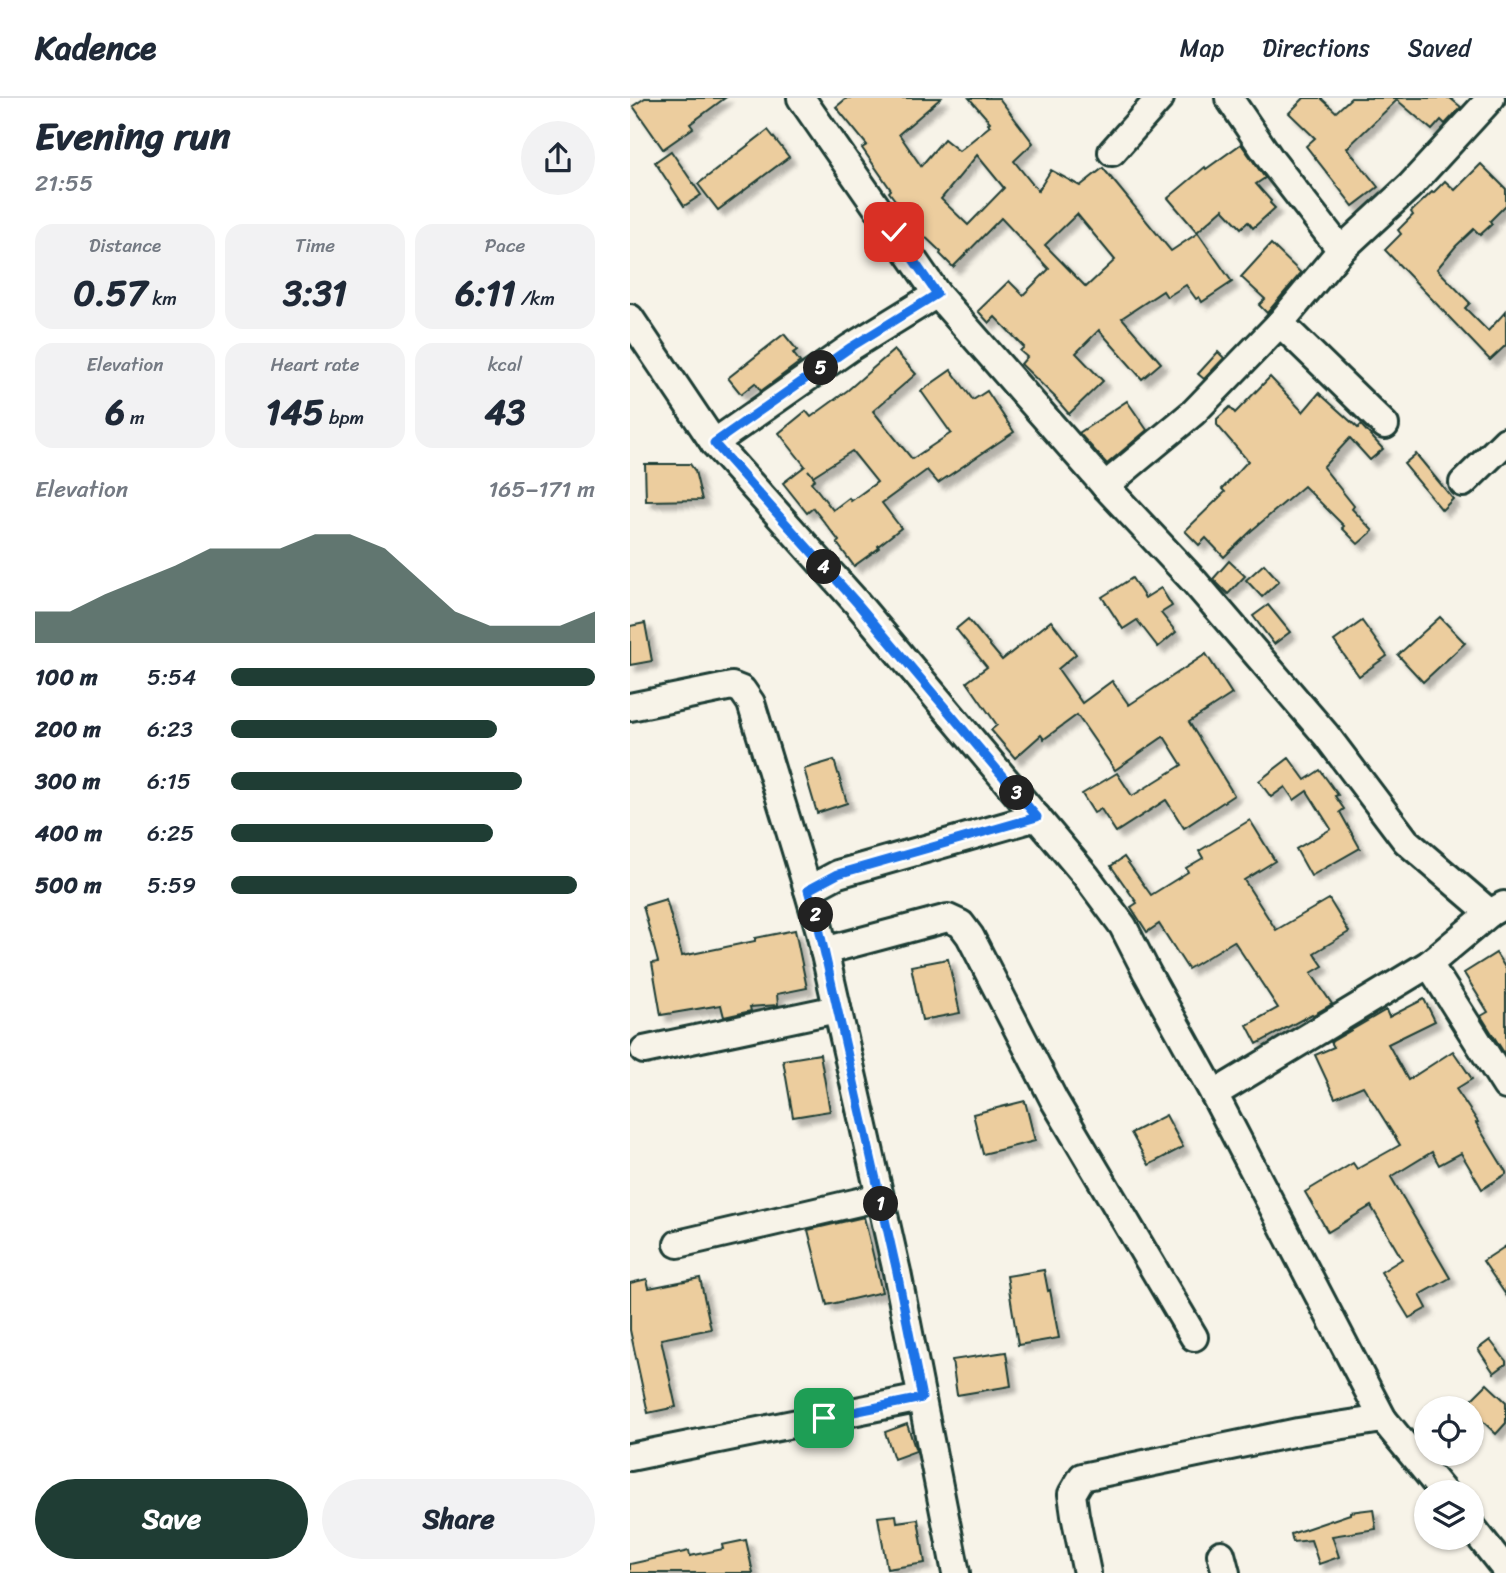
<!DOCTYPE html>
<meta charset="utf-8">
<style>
:root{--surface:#fff;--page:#f2f2f3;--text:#1f2937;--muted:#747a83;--line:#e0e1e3;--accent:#1f3d34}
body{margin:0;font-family:Sriracha,sans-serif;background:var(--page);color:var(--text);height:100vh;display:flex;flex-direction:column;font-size:26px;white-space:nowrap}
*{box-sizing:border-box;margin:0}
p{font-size:23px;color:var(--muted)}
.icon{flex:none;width:38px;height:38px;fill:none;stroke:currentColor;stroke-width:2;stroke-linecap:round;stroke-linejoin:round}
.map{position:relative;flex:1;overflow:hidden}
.details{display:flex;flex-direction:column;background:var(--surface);width:630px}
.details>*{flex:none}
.buttons{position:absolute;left:784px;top:1298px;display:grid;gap:14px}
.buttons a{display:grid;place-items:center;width:70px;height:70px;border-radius:50%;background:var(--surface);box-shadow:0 2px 5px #0004;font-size:35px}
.pin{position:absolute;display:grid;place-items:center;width:60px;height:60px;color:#fff;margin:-30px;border-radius:14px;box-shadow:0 4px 10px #0006}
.km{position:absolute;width:35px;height:35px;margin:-18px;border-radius:50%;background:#222;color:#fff;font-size:19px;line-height:35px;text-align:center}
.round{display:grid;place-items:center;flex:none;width:74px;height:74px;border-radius:37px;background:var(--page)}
.overview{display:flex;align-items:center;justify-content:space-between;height:119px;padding:0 35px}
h1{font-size:38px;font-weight:700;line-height:52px}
.stats{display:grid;grid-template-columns:repeat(3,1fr);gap:10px;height:119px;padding:7px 35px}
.stats div{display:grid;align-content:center;border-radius:18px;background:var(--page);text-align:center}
.stats b{font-size:35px;font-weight:700}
.stats small{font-size:19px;font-weight:400}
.stats p{font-size:19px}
.chart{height:196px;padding:14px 35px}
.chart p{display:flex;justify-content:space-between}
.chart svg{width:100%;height:126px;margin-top:7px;fill:var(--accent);opacity:.7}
.button{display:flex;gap:14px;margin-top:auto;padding:14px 35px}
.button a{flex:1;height:80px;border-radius:42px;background:var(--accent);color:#fff;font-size:28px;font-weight:700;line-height:80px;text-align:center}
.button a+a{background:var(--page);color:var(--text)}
ul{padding:0 35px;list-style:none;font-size:23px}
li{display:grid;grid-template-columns:112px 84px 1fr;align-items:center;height:52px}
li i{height:18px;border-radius:9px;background:var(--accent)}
header{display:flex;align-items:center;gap:42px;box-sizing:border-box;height:98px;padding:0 35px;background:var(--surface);border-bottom:2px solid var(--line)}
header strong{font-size:33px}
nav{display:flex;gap:38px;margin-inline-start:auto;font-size:24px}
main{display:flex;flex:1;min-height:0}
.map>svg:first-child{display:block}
.building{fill:#eccd9e;stroke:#1f3d34;stroke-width:2;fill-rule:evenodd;filter:url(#shadow)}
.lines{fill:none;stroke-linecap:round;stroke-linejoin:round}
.minor-casing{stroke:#1f3d34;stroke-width:32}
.minor{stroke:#f7f3e8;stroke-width:26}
.route-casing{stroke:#fff;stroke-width:14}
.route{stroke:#1a73e8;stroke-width:9}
</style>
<header>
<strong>Kadence</strong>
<nav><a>Map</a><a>Directions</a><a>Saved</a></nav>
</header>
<main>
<section class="details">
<div class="overview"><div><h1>Evening run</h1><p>21:55</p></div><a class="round"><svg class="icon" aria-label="share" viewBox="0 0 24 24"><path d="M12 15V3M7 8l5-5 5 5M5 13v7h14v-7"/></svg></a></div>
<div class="stats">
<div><p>Distance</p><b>0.57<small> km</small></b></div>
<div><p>Time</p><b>3:31</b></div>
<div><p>Pace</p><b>6:11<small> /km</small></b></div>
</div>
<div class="stats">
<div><p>Elevation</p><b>6<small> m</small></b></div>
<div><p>Heart rate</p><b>145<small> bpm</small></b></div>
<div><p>kcal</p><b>43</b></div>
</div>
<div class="chart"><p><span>Elevation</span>165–171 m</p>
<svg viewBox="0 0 160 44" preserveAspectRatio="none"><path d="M0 44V33L10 33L20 27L30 22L40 17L50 11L60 11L70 11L80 6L90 6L100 11L110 22L120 33L130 38L140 38L150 38L160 33V44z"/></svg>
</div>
<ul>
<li><b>100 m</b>5:54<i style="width:100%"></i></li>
<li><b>200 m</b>6:23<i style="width:73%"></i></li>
<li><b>300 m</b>6:15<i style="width:80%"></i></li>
<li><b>400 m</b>6:25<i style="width:72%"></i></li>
<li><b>500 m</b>5:59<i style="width:95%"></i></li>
</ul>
<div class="button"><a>Save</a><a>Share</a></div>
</section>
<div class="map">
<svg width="876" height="1475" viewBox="0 0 876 1475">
<defs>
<filter id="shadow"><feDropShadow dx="6" dy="6" stdDeviation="2" flood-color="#0004"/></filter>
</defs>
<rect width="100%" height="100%" fill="#f7f3e8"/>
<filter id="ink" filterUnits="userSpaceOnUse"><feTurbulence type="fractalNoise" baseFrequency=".0143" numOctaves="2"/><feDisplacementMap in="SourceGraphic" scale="14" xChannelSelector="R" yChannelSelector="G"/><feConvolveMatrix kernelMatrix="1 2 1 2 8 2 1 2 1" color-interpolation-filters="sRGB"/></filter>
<g filter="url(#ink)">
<g class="building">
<polygon points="15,0 95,0 60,26 63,30 33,51 3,8"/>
<path d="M217,0H311L269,36L291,68L314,41L329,53L360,28L358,26L360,24L339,0H369L403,45L384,63L408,93L421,72L450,88L473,70L541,153L568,135L602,184L572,204L569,199L566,201L556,187L537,199L533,193L492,220L531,265L512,281L469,232L446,255L473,283L439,316L425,300H426L391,266L397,259L390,253L394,249L365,219L359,225L348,213L379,183L393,197L419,171L371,120L323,169L310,156L311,154L288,132L259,94L261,92L232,50L237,47L206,9ZM347,57L374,90L338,127L311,101ZM447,116L485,162L456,189L415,147Z"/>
<polygon points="674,0 691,0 706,14 721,0 820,0 831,9 815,26 811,22 802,32 767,2 717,50 748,89 723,108 676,48 685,40 659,15"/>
<polygon points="138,32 159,59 88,112 68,86"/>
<polygon points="611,46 635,80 626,86 641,103 640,105 645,110 623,130 618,124 611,130 593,111 567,134 538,100 575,69 576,71"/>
<polygon points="41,53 71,97 54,108 25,64"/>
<polygon points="851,66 876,91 876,107 860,123 862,126 850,137 844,131 826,148 807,171 840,205 835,210 858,233 876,213 876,247 860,262 755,152 771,136 768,132 783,117 781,114 802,94 803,95 815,83 825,92"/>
<polygon points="641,146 671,175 637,215 629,207 635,201 611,179"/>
<polygon points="154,236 167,252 163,255 170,264 131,293 125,285 111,296 98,280"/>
<path d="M264,252L286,276L243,313L282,361L321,335L291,293L321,272L343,302L357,293L384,334L308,385L297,372L252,405L271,430L248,448L249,450L224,468L207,445L209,443L183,410L177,415L153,385L175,368L149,335L176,313L181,319L218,292ZM222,353L247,384L221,403L219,400L203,412L181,384L185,381L178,372L183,378Z"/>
<polygon points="588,254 594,260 574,281 568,276"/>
<polygon points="640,279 673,314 689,295 728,330 731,327 753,351 740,362 720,340 693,369 724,408 722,411 743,433 728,446 712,430 714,428 674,388 621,433 594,459 576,440 569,447 555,433 595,394 592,391 618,363 587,327 587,321 600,309 605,315"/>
<polygon points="497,303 517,332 477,366 449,335"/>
<polygon points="786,356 823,401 812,412 774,366"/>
<polygon points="15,366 60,366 65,373 72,402 16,403"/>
<polygon points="599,463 615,478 598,496 583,481"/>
<polygon points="634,466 649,483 632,499 616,482"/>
<polygon points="502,480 515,500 531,490 542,508 531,515 546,534 528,549 507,522 493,531 472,499"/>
<polygon points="638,507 660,534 644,546 623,518"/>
<polygon points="810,519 835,545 793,584 768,557"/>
<polygon points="338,521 372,562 421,523 446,556 428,571 452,605 482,583 499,607 576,556 602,596 559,624 604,697 554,730 536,702 486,734 471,711 464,715 452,696 487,675 502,698 552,667 535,640 533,639 485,672 447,617 414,641 411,637 385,660 361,632 367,627 337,584 357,569 326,531"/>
<polygon points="732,523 757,558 729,578 704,543"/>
<polygon points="15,525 22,563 0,567 0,528"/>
<polygon points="659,660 675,682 690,672 708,697 705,698 714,711 710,714 730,750 681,778 666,751 701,731 677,693 664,702 655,689 641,699 629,683"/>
<polygon points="204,662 217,705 187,715 174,671"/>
<polygon points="620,722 645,763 614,782 646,832 699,801 719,834 684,855 693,868 681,875 702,906 683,917 682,916 627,946 617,927 648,910 604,843 558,871 529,826 517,834 501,809 507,805 481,768 494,759 521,797 558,774 556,770 573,760 569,753"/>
<polygon points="36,801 52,858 125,843 125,840 165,832 177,890 147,896 148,907 120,909 121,913 94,919 91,907 31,917 22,865 28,864 13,808"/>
<polygon points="866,855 876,871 876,958 851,918 858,914 834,875"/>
<polygon points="318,861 330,915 292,922 281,868"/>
<polygon points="794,901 805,923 758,946 778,982 823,953 842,981 826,991 848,1024 846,1025 876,1074 876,1076 852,1091 831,1055 809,1067 802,1054 761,1079 820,1180 790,1197 797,1210 779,1220 751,1174 772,1161 741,1108 698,1134 675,1094 723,1065 727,1071 770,1047 733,988 705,1000 685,957 704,949 701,944 756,912 759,919"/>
<polygon points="190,956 200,1013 163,1019 153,962"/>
<polygon points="395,1003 405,1043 353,1056 343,1016"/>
<polygon points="536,1017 553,1049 519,1067 501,1035"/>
<polygon points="234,1119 252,1194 197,1207 178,1132"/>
<polygon points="876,1148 876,1197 853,1163"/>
<polygon points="414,1172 418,1193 420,1192 429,1240 388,1247 377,1178"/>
<polygon points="70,1180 81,1231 31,1241 46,1309 18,1315 0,1232 0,1185 17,1181 19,1190"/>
<polygon points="860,1242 876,1263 876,1266 864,1275 848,1251"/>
<polygon points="376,1254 381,1288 327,1297 322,1262"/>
<polygon points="857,1286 876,1304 876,1325 866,1336 842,1313 842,1301"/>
<polygon points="277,1326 286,1353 264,1361 255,1334"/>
<polygon points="743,1411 746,1431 702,1438 709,1459 689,1466 681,1442 663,1444 661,1436 720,1416 720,1414"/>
<polygon points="266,1417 267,1424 288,1421 295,1465 257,1471 248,1419"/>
<polygon points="116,1442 123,1475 0,1475 0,1466 59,1453 60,1458 93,1451 92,1447"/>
</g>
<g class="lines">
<defs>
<g id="minor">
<polyline points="171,0 307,196 475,388 563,482 696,637 776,743 860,815"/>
<polyline points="599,0 641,62 711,152"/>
<polyline points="482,54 530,0"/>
<polyline points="0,220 84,345 227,505 456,778 493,828 517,875 584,996 753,1321 814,1395"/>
<polyline points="650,225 755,327"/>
<polyline points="84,345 221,249 307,196"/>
<polyline points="833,385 876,343"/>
<polyline points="475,388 564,314 650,225 711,152 780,88 861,0"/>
<polyline points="0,609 102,588 112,592 121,605 178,792"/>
<polyline points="194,853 318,820 331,826 340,838 424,1002 564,1239"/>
<polyline points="799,866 876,988"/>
<polyline points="14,952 207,911"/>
<polyline points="584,996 799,866 860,815 874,807"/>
<polyline points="48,1146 250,1099"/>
<polyline points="0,1359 291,1300"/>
<polyline points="842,1429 876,1472"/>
<polyline points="591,1456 596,1475"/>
<polyline points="326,1475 267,1174 189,830 178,792 208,776 407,719"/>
<polyline points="457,1475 445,1417 442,1396 452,1379 668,1334 753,1321"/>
</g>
</defs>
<use href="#minor" class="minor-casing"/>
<use href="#minor" class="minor"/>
</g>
</g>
<g class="lines" filter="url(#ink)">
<defs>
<polyline id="route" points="194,1320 292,1300 267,1174 189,830 178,792 208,776 407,719 227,505 84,345 221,249 307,196 264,134"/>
</defs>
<use href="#route" class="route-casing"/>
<use href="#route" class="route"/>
</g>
</svg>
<div class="buttons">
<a><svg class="icon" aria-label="locate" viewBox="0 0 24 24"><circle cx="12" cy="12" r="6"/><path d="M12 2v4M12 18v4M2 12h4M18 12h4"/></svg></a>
<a><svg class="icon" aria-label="layers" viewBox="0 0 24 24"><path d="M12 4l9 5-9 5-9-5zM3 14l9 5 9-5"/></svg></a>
</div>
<div class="pin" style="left:194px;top:1320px;background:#1e9e55"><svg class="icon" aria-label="arrive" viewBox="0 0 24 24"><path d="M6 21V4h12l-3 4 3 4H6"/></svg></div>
<div class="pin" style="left:264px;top:134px;background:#d93025"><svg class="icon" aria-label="check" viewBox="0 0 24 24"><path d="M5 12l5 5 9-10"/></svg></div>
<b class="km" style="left:251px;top:1106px">1</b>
<b class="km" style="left:186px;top:817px">2</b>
<b class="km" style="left:387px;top:695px">3</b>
<b class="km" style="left:194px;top:469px">4</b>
<b class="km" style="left:191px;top:270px">5</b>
</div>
</main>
